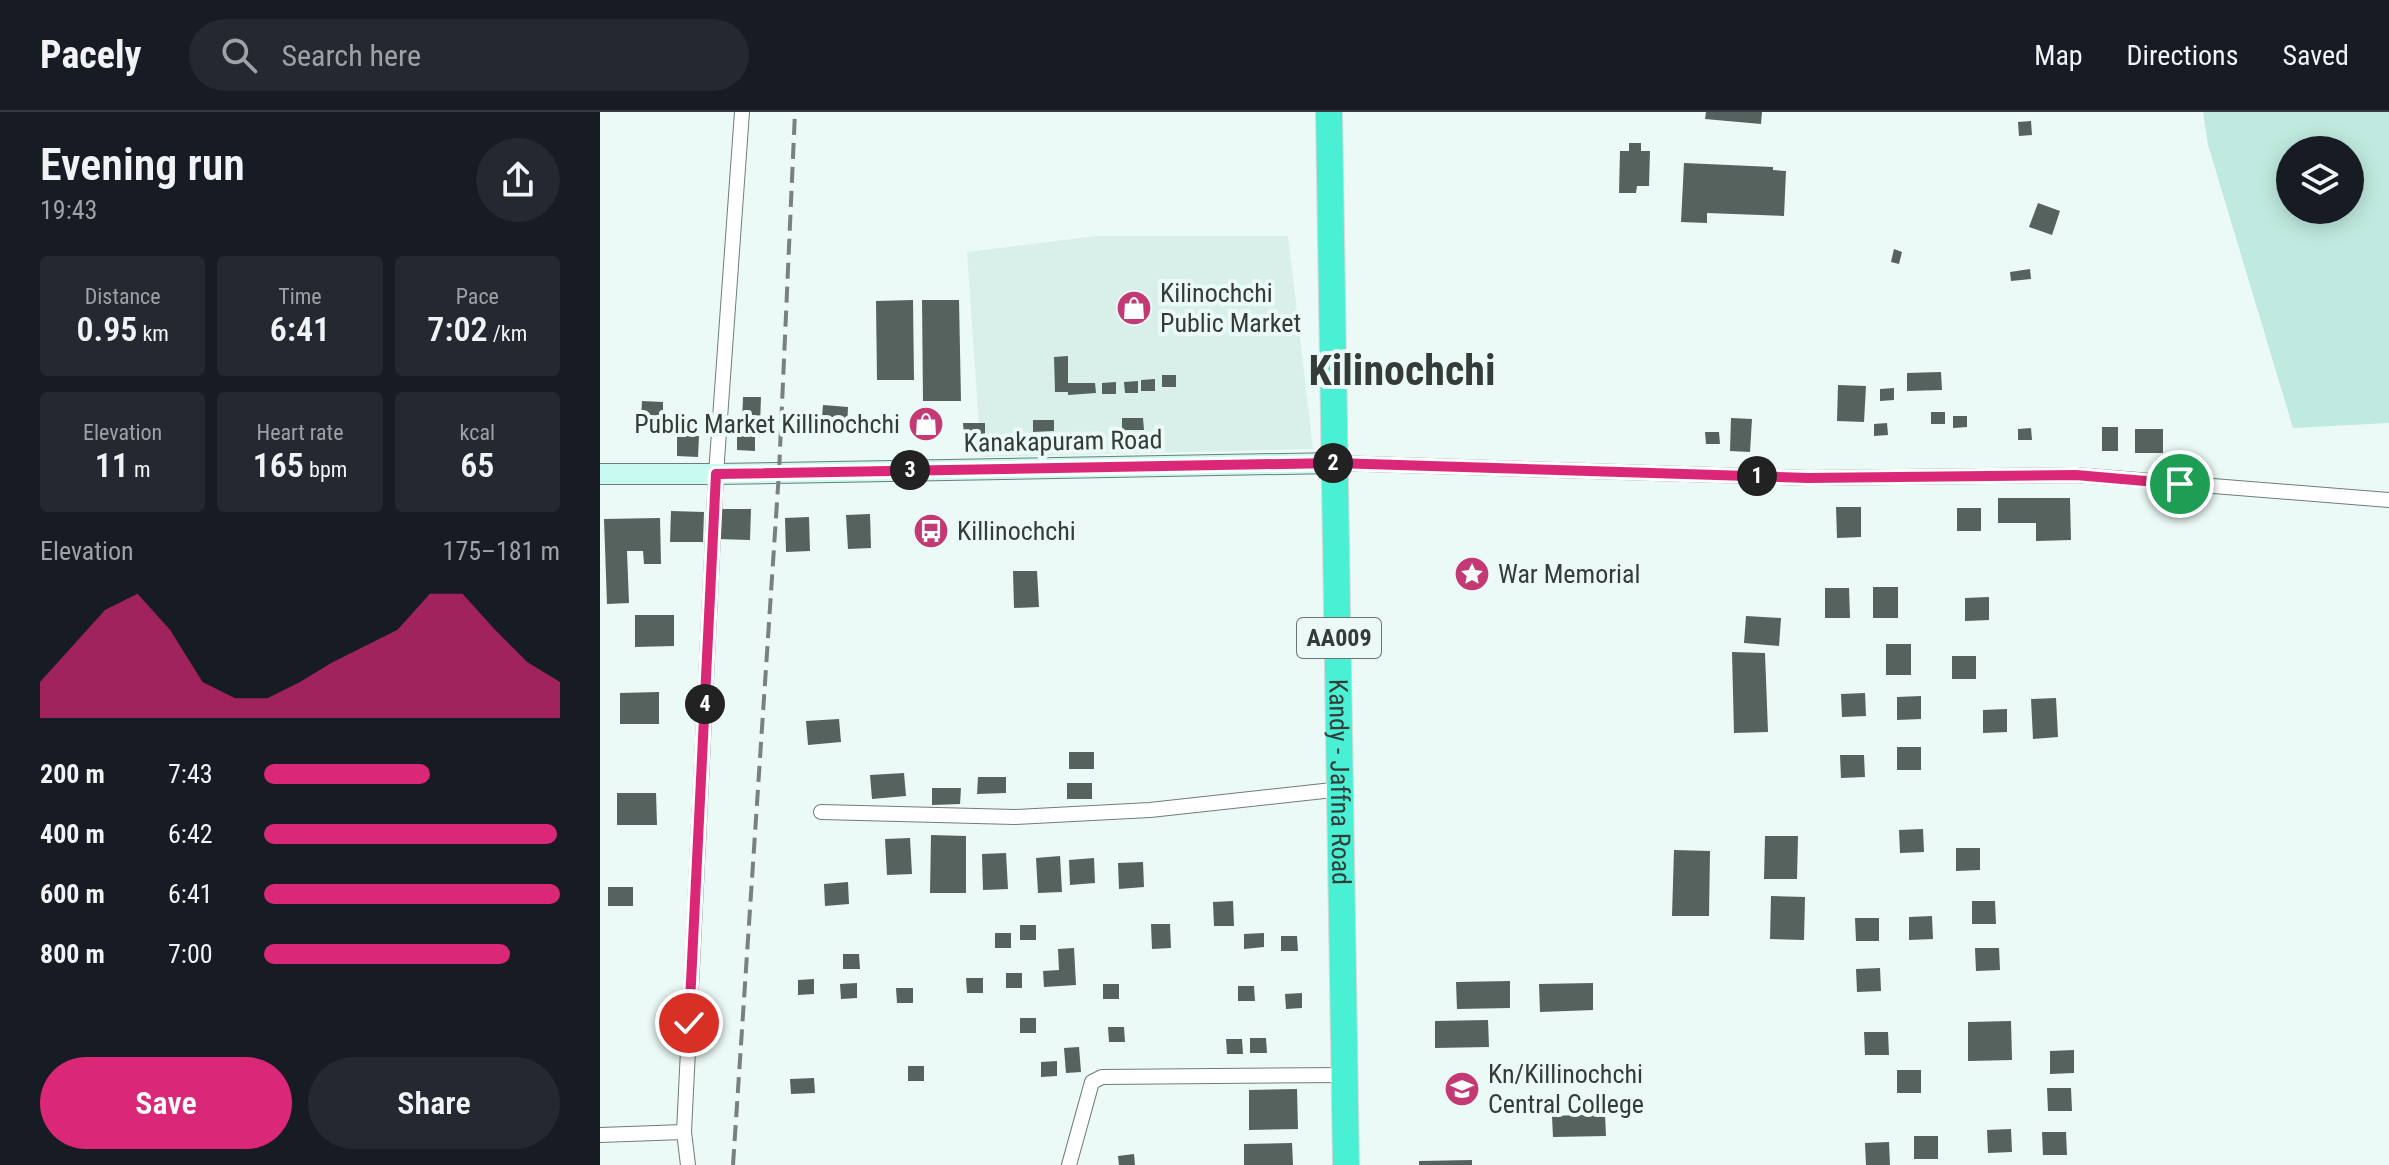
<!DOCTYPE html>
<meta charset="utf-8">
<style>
:root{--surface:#171b24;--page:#242831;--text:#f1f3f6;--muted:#9ea1a6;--line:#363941;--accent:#db2777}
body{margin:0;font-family:"Roboto Condensed",sans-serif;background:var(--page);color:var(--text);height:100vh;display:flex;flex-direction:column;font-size:30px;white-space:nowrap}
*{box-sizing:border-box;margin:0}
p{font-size:26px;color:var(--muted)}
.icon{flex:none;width:44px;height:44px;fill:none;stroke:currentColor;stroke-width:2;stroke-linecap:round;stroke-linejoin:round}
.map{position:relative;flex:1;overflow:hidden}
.details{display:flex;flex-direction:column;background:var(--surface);width:600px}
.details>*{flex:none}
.buttons{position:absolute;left:1676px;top:24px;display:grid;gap:16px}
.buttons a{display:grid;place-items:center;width:88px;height:88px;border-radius:50%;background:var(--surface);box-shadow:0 4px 20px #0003;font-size:40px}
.pin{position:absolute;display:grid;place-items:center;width:68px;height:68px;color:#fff;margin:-34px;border:4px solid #fff;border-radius:50%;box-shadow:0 2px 8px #0007}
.km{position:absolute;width:40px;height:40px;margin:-20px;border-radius:50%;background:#222;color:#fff;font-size:22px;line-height:40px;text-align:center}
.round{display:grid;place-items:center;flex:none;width:84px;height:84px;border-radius:42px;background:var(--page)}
.headline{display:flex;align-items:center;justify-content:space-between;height:136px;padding:0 40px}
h1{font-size:44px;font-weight:600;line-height:60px}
.metrics{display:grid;grid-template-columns:repeat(3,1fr);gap:12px;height:136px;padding:8px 40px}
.metrics div{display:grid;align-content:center;border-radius:8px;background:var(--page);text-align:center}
.metrics b{font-size:34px;font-weight:600}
.metrics small{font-size:22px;font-weight:400}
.metrics p{font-size:22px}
.chart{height:224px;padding:16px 40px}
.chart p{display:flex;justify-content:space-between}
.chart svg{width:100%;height:144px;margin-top:8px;fill:var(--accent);opacity:.7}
.primary-button{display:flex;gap:16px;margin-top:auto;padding:16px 40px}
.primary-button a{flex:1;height:92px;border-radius:48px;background:var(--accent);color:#fff;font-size:32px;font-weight:600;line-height:92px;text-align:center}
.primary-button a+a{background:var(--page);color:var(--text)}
ul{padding:0 40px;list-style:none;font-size:26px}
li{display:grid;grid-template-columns:128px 96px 1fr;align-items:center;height:60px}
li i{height:20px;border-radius:10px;background:var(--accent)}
header{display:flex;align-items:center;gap:48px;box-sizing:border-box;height:112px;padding:0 40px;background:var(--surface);border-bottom:2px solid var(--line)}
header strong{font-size:38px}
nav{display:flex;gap:44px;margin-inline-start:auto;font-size:28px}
.search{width:560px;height:72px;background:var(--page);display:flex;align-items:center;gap:20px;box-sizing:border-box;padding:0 28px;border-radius:44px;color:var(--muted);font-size:30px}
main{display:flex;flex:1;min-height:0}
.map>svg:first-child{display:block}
.built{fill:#d9f0ea}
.green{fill:#c0eadf;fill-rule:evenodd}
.building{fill:#55625e}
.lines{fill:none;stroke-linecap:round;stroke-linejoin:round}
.street-casing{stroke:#6f7d79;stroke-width:16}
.secondary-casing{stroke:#6f7d79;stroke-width:22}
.highway-casing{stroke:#d7d8d7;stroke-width:28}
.street{stroke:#fff;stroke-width:14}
.secondary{stroke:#c9faf2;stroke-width:20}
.highway{stroke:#4af0d3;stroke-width:26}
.rail{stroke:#78817f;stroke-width:4;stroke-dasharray:16 8;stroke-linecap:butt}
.route-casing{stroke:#fff;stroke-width:16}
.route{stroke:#db2777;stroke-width:10}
.labels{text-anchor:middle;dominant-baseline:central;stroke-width:8;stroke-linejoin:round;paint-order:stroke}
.shield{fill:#ebfaf6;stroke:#6c7472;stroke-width:2}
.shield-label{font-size:24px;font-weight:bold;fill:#353b39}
.poi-label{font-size:26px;fill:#353b39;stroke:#ebfaf6;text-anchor:start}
.street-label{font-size:26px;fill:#353b39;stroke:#ebfaf6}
.town-label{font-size:42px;font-weight:bold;fill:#353b39;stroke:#ebfaf6}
</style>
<header>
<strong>Pacely</strong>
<div class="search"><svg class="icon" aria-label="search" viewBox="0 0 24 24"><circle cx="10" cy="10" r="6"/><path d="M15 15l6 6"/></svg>Search here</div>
<nav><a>Map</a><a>Directions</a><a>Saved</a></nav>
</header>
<main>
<section class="details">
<div class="headline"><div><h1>Evening run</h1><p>19:43</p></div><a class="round"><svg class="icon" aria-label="share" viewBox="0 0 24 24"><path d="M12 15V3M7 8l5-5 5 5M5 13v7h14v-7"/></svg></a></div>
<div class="metrics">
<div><p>Distance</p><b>0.95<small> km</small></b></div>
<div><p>Time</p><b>6:41</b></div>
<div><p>Pace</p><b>7:02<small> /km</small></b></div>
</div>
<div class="metrics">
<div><p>Elevation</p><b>11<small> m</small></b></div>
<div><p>Heart rate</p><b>165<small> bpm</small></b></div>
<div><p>kcal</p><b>65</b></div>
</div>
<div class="chart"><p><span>Elevation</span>175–181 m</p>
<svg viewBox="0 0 160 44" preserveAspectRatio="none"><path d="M0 44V33L10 22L20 11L30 6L40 17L50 33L60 38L70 38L80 33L90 27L100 22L110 17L120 6L130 6L140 17L150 27L160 33V44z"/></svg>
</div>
<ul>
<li><b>200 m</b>7:43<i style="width:56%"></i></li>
<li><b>400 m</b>6:42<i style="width:99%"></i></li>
<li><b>600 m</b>6:41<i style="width:100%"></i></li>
<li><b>800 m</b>7:00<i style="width:83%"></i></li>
</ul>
<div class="primary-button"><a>Save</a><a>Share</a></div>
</section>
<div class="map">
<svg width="1789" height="1053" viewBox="0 0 1789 1053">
<rect width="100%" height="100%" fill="#ebfaf6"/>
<polygon class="built" points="496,124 688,124 713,337 381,345 367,140"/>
<path class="green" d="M1603,0H1789V311L1693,316L1608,33ZM1690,38H1750V98H1690Z"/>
<g class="building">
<polygon points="1106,0 1162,0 1161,12 1105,7"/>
<polygon points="1431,9 1432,23 1419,24 1418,10"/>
<polygon points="1029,31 1041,31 1041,39 1050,39 1049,74 1037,74 1036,81 1019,81 1020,39 1029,39"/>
<polygon points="1084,51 1173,55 1173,58 1186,59 1184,104 1107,101 1107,111 1081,110"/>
<polygon points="1438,91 1460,99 1452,123 1429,115"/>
<polygon points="1294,137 1302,140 1299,152 1291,150"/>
<polygon points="1430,157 1431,167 1411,169 1410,160"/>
<polygon points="313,188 314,268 277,268 276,189"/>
<polygon points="322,188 359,188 361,289 323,289"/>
<polygon points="468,244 468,271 495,271 496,281 468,283 468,280 455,280 454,245"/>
<polygon points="1341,260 1342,278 1307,279 1307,261"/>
<rect x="562" y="263" width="14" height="12"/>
<polygon points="555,267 555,279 541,279 541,268"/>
<polygon points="538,269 538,281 525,281 524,270"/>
<polygon points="516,270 516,282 502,282 502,271"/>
<polygon points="1238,273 1266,274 1264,310 1237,309"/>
<polygon points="1294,276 1294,288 1280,289 1280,277"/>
<polygon points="143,285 161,285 160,312 142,311"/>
<polygon points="42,289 63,290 63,307 41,307"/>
<polygon points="223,293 248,295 247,317 235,316 236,306 222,305"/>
<rect x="1331" y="300" width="14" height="12"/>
<polygon points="1353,304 1367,304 1367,315 1353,316"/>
<polygon points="522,306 543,306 544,318 522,318"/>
<polygon points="1131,306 1152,307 1150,340 1130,339"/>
<polygon points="433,308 454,308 454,319 433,320"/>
<polygon points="363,311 385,311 385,323 364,323"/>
<polygon points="1287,311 1288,323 1274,324 1274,312"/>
<rect x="1502" y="315" width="16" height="24"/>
<polygon points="1431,316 1432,328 1418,328 1418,317"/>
<rect x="1535" y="317" width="28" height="24"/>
<polygon points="1105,320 1119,320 1120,332 1106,332"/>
<polygon points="77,323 99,324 98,345 77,344"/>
<polygon points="137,323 155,324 155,339 137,338"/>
<polygon points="1398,386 1470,386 1471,428 1436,429 1436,411 1398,411"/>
<polygon points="1236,395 1261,395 1261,425 1237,426"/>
<rect x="1357" y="396" width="24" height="23"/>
<polygon points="118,397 151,397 150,428 117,427"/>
<polygon points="71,399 104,400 103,430 70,430"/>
<polygon points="270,402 271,436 248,437 246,403"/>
<polygon points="209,405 210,439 186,440 185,406"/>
<polygon points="60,406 61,452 44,452 43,439 27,439 29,491 7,492 4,407"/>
<polygon points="413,459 437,459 439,495 414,496"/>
<rect x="1273" y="475" width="25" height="31"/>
<polygon points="1225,476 1249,476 1250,506 1225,506"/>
<polygon points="1389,485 1389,508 1365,509 1365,486"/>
<polygon points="35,503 74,503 74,534 35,535"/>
<polygon points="1146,504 1181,506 1179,534 1144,531"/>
<rect x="1286" y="532" width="25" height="31"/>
<polygon points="1132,540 1165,541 1168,620 1134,621"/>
<rect x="1352" y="544" width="24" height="23"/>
<polygon points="59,580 59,612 20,612 20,581"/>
<polygon points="1265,581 1266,604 1242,605 1241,582"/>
<polygon points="1321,584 1321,607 1297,608 1297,585"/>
<polygon points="1456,586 1458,625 1433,627 1431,587"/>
<polygon points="1407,597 1407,620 1383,621 1383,598"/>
<polygon points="239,607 241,630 208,633 206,609"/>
<rect x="1297" y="635" width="24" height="23"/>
<rect x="469" y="640" width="25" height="17"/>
<polygon points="1240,643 1264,643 1265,665 1241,666"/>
<polygon points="304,661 306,684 272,687 270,663"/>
<polygon points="378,665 406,665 406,681 377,682"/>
<rect x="467" y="671" width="25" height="16"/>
<polygon points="332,676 361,676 360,692 332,693"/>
<polygon points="17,681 56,681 57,713 17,713"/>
<polygon points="1323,717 1324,740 1300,741 1299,718"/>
<polygon points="331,723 366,724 366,781 330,781"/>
<polygon points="1165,724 1198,724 1197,767 1164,767"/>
<polygon points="310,726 312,762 287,763 285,727"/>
<polygon points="1356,736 1380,736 1380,758 1356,759"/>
<polygon points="1074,738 1110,739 1109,804 1072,804"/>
<polygon points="406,741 408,777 383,778 382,742"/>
<polygon points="460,744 462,780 438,781 436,746"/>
<polygon points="494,746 495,771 470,773 469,748"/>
<polygon points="543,750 544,775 519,777 518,751"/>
<polygon points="248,770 249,792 225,794 224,772"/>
<rect x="8" y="775" width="25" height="19"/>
<polygon points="1171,784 1205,785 1204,828 1170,827"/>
<polygon points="633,789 634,814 614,814 613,790"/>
<polygon points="1372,789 1395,789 1396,812 1372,812"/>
<polygon points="1332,804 1333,827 1309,828 1309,805"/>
<polygon points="1255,806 1279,806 1279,829 1256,829"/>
<polygon points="551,812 570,812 571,836 552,837"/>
<rect x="420" y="813" width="16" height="15"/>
<rect x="395" y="821" width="16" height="15"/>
<polygon points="664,821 664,835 644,837 644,822"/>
<polygon points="681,824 697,824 698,839 681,839"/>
<polygon points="474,836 476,873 444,875 443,859 459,858 458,837"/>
<polygon points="1375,836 1399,836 1400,858 1376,859"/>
<polygon points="243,842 259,842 260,857 243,857"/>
<polygon points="1280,856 1281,879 1257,880 1256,857"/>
<rect x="406" y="861" width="16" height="15"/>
<polygon points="366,866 383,866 383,881 367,881"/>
<polygon points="214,867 214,882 198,883 198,868"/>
<polygon points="910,869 910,896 857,897 856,870"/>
<polygon points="257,871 257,886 241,887 240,872"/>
<polygon points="993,871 993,898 940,900 939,872"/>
<rect x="503" y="872" width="16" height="15"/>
<polygon points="638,874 654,874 655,889 638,889"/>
<polygon points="296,876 313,876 313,891 297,891"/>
<polygon points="702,881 702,896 686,897 685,882"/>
<rect x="420" y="906" width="16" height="15"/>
<polygon points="888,908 889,935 835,936 835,909"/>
<polygon points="1411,909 1412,948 1368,949 1368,910"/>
<polygon points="508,915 524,915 525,930 509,930"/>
<polygon points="1264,920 1288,920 1289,943 1265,943"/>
<polygon points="650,926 666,926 667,941 650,941"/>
<polygon points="626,927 642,927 643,942 627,942"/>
<polygon points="479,935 481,960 466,961 464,936"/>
<polygon points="1474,938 1474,961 1450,962 1450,939"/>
<polygon points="457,949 457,964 441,965 441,950"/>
<rect x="308" y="954" width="16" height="15"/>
<rect x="1297" y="958" width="24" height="23"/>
<polygon points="214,966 215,981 191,982 190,967"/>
<polygon points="1447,976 1471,976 1472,999 1448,999"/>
<polygon points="697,977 698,1017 649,1018 649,978"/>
<polygon points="1005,1002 1006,1024 953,1025 952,1004"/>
<polygon points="1411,1017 1412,1040 1388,1041 1387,1018"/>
<polygon points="1442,1020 1466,1020 1467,1043 1443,1043"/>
<rect x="1314" y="1024" width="24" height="23"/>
<polygon points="1289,1030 1290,1053 1266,1053 1265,1031"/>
<polygon points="692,1031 693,1053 644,1053 644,1032"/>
<polygon points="534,1042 535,1053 519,1053 518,1044"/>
<polygon points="872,1048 872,1053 819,1053 819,1049"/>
</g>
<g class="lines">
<defs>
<g id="street">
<polyline points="735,351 1208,366 1476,363 1789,388"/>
<polyline points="221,700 415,705 550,698 742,677"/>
<polyline points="0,1023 84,1020"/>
<polyline points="88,1053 84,1020 116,362 142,0"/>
<polyline points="469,1053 492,970 502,965 744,963"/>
</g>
<polyline id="secondary" points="0,362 116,362 735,351"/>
<g id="highway">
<path id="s1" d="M729,0L746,1053"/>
</g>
</defs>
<use href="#street" class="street-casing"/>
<use href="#secondary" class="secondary-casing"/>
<use href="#highway" class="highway-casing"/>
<use href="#street" class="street"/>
<use href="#secondary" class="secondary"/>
<use href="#highway" class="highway"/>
<polyline class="rail" points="133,1053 179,360 195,0"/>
</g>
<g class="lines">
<defs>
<polyline id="route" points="89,911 116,362 735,351 1208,366 1476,363 1580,372"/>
</defs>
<use href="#route" class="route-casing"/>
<use href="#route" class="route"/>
</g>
<defs>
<symbol id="shop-disc" viewBox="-11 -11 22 22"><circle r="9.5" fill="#c23974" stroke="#ebfaf6"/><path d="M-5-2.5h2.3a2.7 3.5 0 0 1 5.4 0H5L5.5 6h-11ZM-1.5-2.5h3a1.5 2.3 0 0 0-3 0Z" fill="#fff"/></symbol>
<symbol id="bus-disc" viewBox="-11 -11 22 22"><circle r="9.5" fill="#c23974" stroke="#ebfaf6"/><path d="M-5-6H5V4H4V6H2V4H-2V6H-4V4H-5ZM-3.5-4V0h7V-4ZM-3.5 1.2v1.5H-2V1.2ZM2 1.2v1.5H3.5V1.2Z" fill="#fff"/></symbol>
<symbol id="sight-disc" viewBox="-11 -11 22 22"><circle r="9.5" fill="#c23974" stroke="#ebfaf6"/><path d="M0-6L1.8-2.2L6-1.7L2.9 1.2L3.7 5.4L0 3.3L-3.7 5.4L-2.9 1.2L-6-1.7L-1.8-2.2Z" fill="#fff"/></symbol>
<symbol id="school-disc" viewBox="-11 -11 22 22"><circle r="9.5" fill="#c23974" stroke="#ebfaf6"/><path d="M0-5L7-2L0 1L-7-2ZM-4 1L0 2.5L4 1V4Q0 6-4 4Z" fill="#fff"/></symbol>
</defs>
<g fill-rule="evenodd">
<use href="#shop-disc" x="514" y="176" width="40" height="40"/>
<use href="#shop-disc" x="306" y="292" width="40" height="40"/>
<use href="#bus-disc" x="311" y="399" width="40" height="40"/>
<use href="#sight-disc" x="852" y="442" width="40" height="40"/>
<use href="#school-disc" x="842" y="957" width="40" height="40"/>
</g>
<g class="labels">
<rect class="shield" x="697" y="506" width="84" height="40" rx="6"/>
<g class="shield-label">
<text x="739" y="526">AA009</text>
</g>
<g class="poi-label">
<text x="560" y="181">Kilinochchi<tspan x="560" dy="30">Public Market</tspan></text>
<text x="300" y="312" text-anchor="end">Public Market Killinochchi</text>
<text x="357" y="419">Killinochchi</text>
<text x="898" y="462">War Memorial</text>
<text x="888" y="962">Kn/Killinochchi<tspan x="888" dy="30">Central College</tspan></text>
</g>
<g class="street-label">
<text transform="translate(463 329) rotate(-1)">Kanakapuram Road</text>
<text stroke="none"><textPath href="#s1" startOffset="670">Kandy - Jaffna Road</textPath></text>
</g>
<g class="town-label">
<text x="802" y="258">Kilinochchi</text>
</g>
</g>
</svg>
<div class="buttons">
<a><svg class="icon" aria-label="layers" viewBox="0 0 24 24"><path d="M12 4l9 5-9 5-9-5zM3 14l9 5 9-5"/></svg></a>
</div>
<div class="pin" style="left:1580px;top:372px;background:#1e9e55"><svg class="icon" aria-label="arrive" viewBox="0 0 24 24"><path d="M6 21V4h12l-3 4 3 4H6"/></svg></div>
<div class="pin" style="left:89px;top:911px;background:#d93025"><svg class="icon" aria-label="check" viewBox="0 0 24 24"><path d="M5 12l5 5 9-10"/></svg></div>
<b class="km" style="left:1157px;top:364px">1</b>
<b class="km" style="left:733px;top:351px">2</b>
<b class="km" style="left:310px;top:358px">3</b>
<b class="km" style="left:105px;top:592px">4</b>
</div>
</main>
